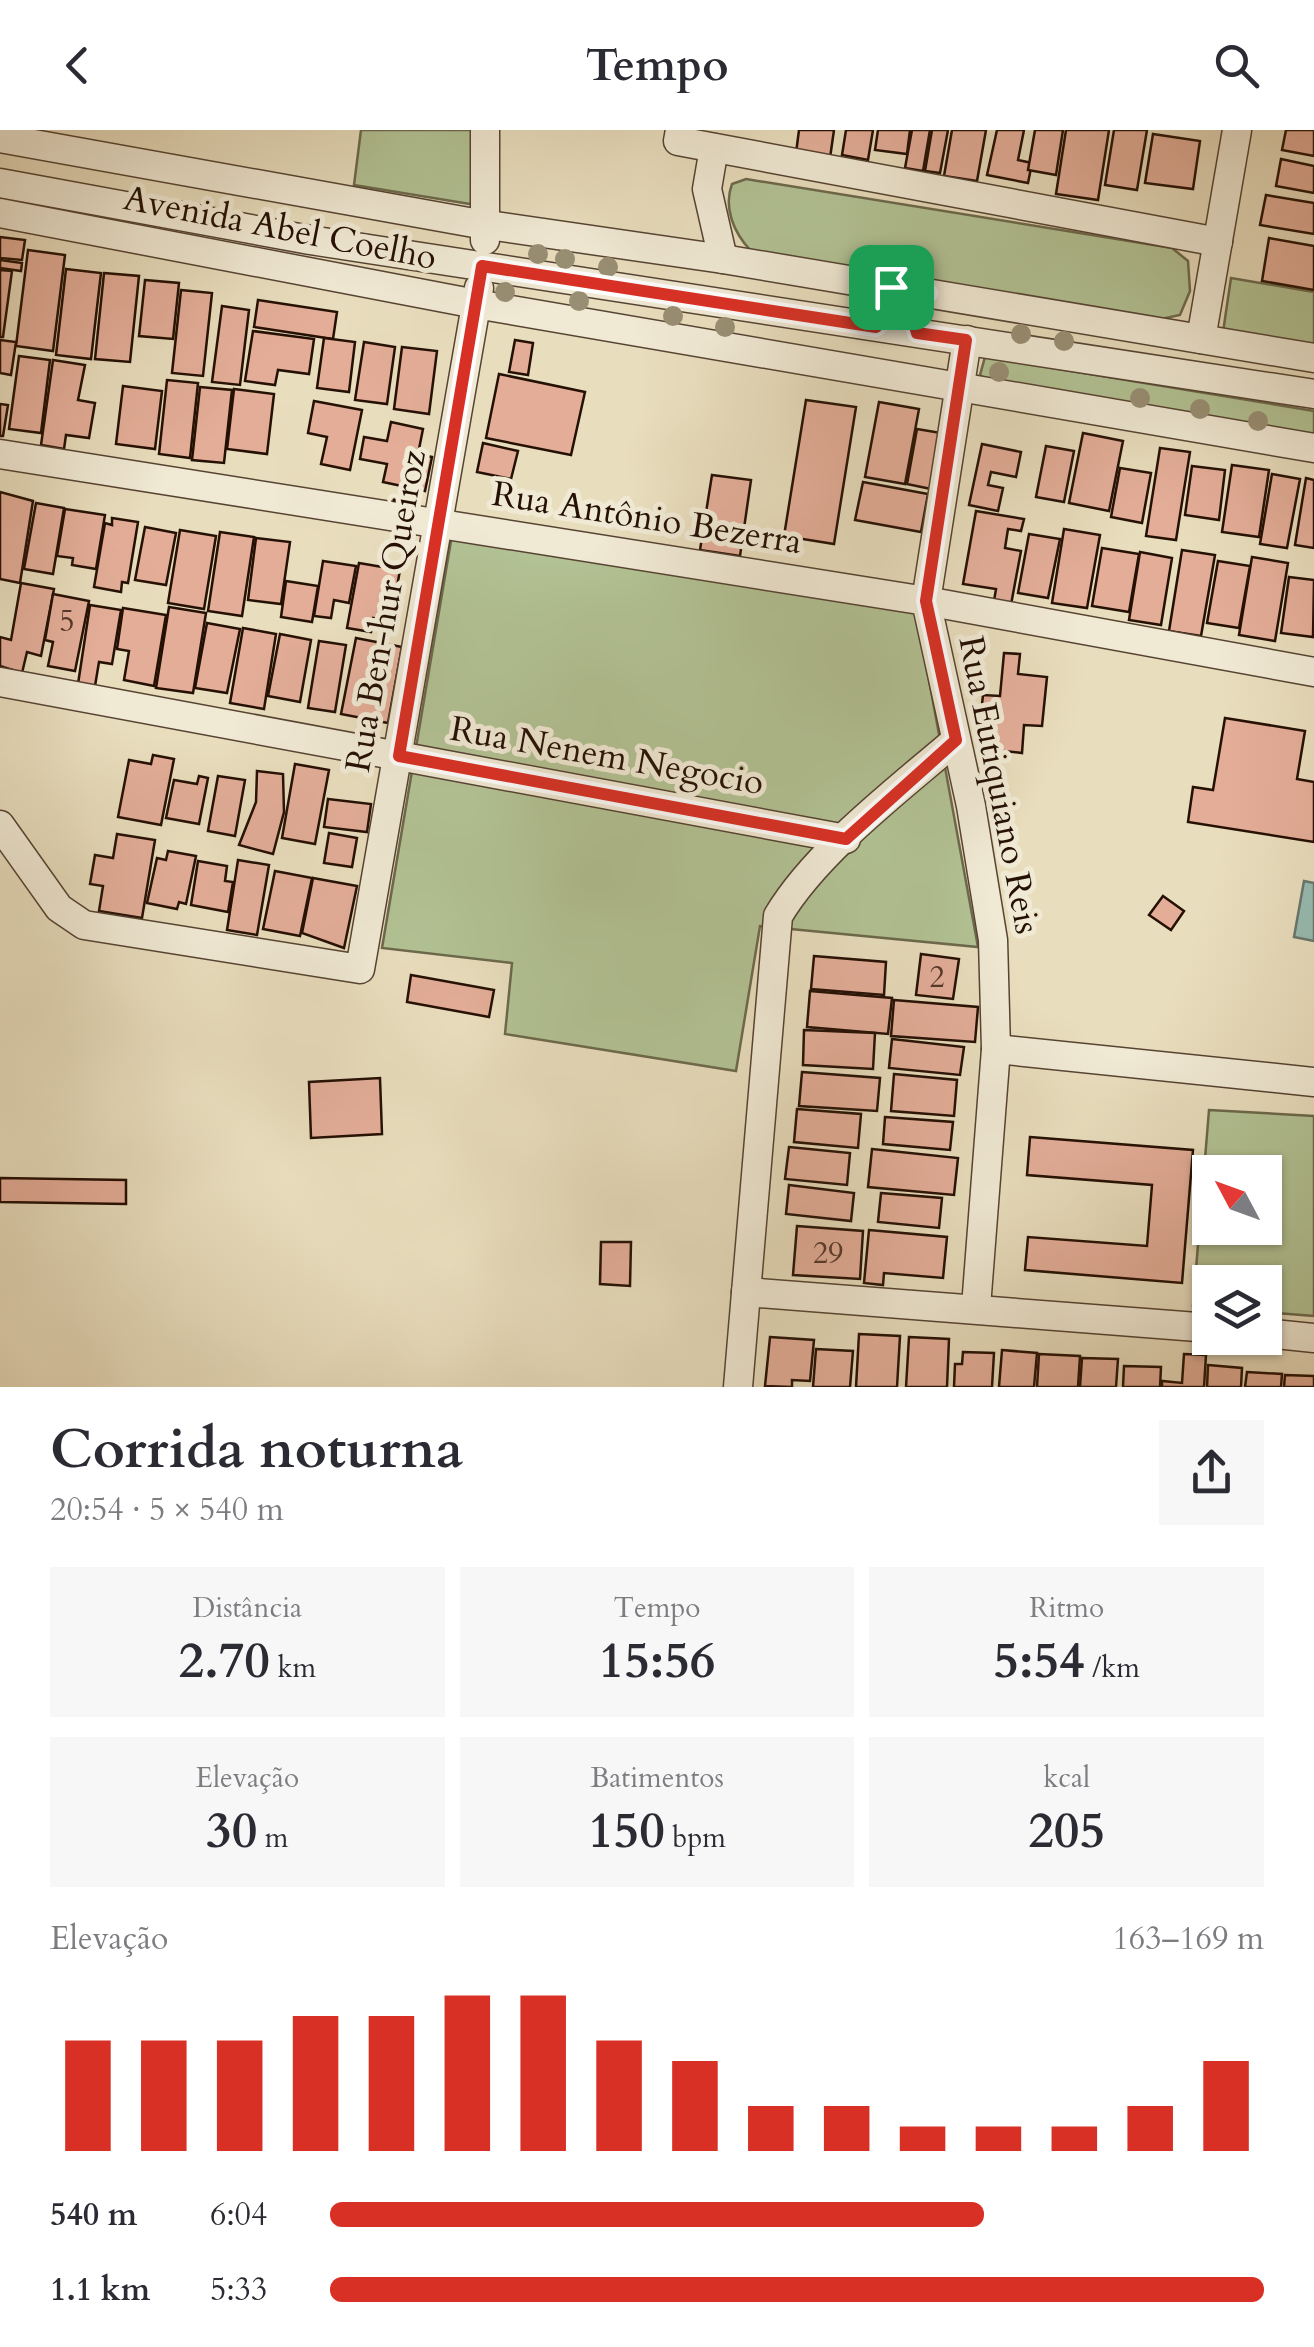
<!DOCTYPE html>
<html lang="pt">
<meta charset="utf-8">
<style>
:root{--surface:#fff;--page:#f7f7f7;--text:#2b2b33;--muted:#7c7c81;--accent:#d93025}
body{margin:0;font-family:Cardo,serif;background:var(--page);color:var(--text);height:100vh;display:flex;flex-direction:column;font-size:38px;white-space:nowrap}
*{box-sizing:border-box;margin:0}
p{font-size:32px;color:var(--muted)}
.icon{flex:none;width:55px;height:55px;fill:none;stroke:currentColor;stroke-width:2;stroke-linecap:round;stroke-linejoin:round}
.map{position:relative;height:1257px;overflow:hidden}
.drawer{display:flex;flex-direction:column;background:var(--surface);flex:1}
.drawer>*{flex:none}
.needle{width:65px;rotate:311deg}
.controls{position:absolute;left:1192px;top:1025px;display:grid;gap:20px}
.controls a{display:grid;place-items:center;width:90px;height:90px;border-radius:0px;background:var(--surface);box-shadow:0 2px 8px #0004;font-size:50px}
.pin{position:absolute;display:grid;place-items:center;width:85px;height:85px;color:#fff;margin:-42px;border-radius:20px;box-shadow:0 5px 15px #0006}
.round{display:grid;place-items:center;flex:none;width:105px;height:105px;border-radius:0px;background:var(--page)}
.overview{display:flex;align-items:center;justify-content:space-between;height:170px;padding:0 50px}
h1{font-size:55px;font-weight:800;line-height:75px}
.stats{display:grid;grid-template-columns:repeat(3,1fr);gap:15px;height:170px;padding:10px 50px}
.stats div{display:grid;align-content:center;border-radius:0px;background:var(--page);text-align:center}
.stats b{font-size:50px;font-weight:800}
.stats small{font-size:28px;font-weight:400}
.stats p{font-size:28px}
.chart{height:280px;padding:20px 50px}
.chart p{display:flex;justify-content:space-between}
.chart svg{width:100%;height:180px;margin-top:10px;stroke:var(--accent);stroke-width:6}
ul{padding:0 50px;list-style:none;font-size:32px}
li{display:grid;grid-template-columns:160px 120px 1fr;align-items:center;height:75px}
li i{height:25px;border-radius:12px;background:var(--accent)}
header{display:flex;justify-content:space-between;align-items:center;height:130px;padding:0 50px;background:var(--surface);font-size:45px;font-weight:800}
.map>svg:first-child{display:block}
.green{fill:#b2c294;stroke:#6c694c;stroke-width:2.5;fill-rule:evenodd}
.water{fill:#97bbb2;stroke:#69776c;stroke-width:2.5}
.building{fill:#e3ad98;stroke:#251004;stroke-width:2.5}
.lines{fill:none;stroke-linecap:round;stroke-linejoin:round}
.minor-casing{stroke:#564332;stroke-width:31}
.minor{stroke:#f0e9d4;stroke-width:28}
.tree{fill:#988e73}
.route-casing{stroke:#fff;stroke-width:20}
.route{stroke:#d93025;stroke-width:12}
.labels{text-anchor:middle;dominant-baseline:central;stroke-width:10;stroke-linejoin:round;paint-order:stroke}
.number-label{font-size:30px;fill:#543729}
.street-label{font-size:35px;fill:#251004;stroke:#f0e9d4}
</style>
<header><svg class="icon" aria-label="back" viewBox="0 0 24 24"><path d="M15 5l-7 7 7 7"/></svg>Tempo<svg class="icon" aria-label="search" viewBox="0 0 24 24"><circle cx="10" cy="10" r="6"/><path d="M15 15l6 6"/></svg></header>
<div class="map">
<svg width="1314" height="1257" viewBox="0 0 1314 1257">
<rect width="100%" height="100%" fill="#e8ddbd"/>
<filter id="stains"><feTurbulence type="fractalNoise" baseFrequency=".002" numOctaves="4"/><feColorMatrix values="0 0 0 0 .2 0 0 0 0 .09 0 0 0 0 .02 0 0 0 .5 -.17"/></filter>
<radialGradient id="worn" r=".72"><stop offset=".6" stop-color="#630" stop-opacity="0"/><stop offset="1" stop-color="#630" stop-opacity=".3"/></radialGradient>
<g class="green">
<polygon points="361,0 481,0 476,75 354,55"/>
<path d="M746,49L1172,118L1188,131L1190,161L1180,185L1161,189L751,121C734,103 723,78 732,54Z"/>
<polygon points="1231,148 1314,162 1314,223 1222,209"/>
<polygon points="985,227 1314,281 1314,308 989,252 980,245"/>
<polygon points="452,405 916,479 978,817 760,796 736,941 505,904 512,833 382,818"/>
<path d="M1209,980L1314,986V1186L1265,1182V1152H1210V1178L1193,1176ZM1210,1042H1265V1098H1210Z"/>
</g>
<polygon class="water" points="1304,751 1314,753 1314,811 1294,807"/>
<g class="building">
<polygon points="799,0 834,0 830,28 796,23"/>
<polygon points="846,0 873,0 868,30 842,25"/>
<polygon points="878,0 910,0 907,24 875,20"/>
<polygon points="912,0 930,0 923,41 905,38"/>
<polygon points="932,0 948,0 940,43 925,41"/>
<polygon points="952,0 986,0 977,51 944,46"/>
<polygon points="997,0 1024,0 1018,30 1032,33 1028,53 987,45"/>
<polygon points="1035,0 1063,0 1056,45 1028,40"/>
<polygon points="1066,0 1109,0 1098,70 1056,64"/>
<polygon points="1114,0 1147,0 1137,60 1105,55"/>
<polygon points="1286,0 1314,0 1314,26 1282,20"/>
<polygon points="1153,4 1200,11 1193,59 1145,53"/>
<polygon points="1281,29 1314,36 1314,63 1276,56"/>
<polygon points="1266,65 1314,73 1314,104 1260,95"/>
<polygon points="0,107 25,110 22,130 0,128"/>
<polygon points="1269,108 1314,116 1314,160 1262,151"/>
<polygon points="28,120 65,125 53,221 16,216"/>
<polygon points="0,130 22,133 21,141 0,138"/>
<polygon points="66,139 101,143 91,229 56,225"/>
<polygon points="0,140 12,141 3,207 0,207"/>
<polygon points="104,143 139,146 130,232 95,229"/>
<polygon points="145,150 179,153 173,209 139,206"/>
<polygon points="181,160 212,163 203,246 172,243"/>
<polygon points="258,170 337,182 333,209 254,197"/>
<polygon points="222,176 249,180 240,255 212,252"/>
<polygon points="253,201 314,209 309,244 278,240 275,255 245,251"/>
<polygon points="324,208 355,212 349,262 317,258"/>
<polygon points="0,210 16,212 11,245 0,243"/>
<polygon points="515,210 533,213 528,245 509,242"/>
<polygon points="364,212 395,217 387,274 355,270"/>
<polygon points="402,217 437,221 429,284 394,279"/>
<polygon points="19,226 50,230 41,303 9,299"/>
<polygon points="53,230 85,235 78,270 95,273 89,308 66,305 64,319 41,315"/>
<polygon points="499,244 585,262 571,325 486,308"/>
<polygon points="167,250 198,253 190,328 159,324"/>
<polygon points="123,256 162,261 155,319 116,314"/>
<polygon points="200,257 232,260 224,333 192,330"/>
<polygon points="234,259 274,264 267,324 227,319"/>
<polygon points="806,270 856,277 834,414 784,406"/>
<polygon points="314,271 362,280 350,340 321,334 327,307 308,303"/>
<polygon points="879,272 919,279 905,354 865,347"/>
<polygon points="0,274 8,275 3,306 0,306"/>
<polygon points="391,292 423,299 418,324 432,327 425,361 383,352 387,334 360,329 364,307 387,311"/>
<polygon points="917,299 941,303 931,359 907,354"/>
<polygon points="1083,303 1123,311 1109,381 1069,373"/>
<polygon points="483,313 518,321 511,349 477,342"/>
<polygon points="982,314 1021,322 1016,347 991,342 988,355 1003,358 998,381 969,375"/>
<polygon points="1046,316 1074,321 1064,372 1036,367"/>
<polygon points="1160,318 1190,322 1176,410 1146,406"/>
<polygon points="1232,335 1269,340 1259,407 1222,402"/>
<polygon points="1192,336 1225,340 1219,390 1185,385"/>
<polygon points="1120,338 1151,343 1142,393 1111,387"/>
<polygon points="1272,344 1300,349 1287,418 1260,414"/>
<polygon points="712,345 751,350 740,426 700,420"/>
<polygon points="1306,348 1314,350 1314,418 1295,415"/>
<polygon points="863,352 928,364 921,402 855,390"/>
<polygon points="0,362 33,371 20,453 0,449"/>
<polygon points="36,373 64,378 53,444 24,439"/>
<polygon points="65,379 105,385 96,439 72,435 73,428 57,426"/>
<polygon points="976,381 1024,389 1021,401 1008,399 1005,418 1021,421 1010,480 993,477 996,459 963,454"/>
<polygon points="112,388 138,392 128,453 122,452 121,462 94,457 105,393 112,395"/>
<polygon points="145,397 176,403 166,455 135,450"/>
<polygon points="1064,399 1100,405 1087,478 1052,473"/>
<polygon points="180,400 216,406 204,479 168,473"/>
<polygon points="220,402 254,407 242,486 208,481"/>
<polygon points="1029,404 1060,409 1048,468 1018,463"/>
<polygon points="256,408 290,412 281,474 248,470"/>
<polygon points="1102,418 1139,424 1129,482 1092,476"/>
<polygon points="1182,420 1215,425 1201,506 1169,501"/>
<polygon points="1140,422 1172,428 1161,495 1129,490"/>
<polygon points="1252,427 1288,433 1275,511 1239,505"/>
<polygon points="323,431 356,436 349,473 334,470 331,488 314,486"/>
<polygon points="1218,431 1250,436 1239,498 1207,493"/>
<polygon points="359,433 400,440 391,491 373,488 371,502 347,498"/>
<polygon points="1289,447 1314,450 1313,507 1281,503"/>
<polygon points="286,451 318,456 312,492 281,487"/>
<polygon points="21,453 54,459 41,526 27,522 22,543 0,536 0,507 11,510"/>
<polygon points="53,464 89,471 75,541 48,536 53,512 45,510"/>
<polygon points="90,475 121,480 112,534 99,532 95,556 78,554"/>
<polygon points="169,477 206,483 193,563 156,558"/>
<polygon points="123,478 166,485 154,556 124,550 129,521 117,519"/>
<polygon points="207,493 240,499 227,563 195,558"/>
<polygon points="243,498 276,504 264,579 230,573"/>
<polygon points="280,504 311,510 300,572 268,566"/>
<polygon points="356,508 402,517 388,593 341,584"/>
<polygon points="319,511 346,515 335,582 308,578"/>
<polygon points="1004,523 1020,524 1018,544 1047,547 1042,596 1024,595 1022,623 994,620 996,604 979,602 983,565 1000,566"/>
<polygon points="1225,588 1305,601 1297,649 1314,652 1314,712 1188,692 1193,657 1213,660"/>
<polygon points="153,625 174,629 161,695 118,687 129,630 151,634"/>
<polygon points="295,634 329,640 315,714 282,708"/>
<polygon points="257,641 283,644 284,682 273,724 239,715 256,672"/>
<polygon points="199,646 208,648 199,694 166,688 174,650 197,654"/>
<polygon points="218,646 245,650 235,706 208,701"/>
<polygon points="328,669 371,674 367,702 324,697"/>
<polygon points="329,703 357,708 352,737 324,733"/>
<polygon points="117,704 155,710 142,788 99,781 103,756 90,754 95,725 113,728"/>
<polygon points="168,721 196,726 186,774 179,772 177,779 147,773 157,728 166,730"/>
<polygon points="238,730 269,735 257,805 227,800"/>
<polygon points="198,731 227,736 225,751 233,752 228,782 191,775"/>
<polygon points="275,741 312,748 300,806 263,799"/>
<polygon points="313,748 357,756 344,818 302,803"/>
<polygon points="1163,766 1184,781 1171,800 1149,785"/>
<polygon points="921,824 959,829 953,869 916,865"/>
<polygon points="814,826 886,832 884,865 811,859"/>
<polygon points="411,845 494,860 489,887 407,872"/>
<polygon points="810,861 892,868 888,904 807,897"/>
<polygon points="894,870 978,877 975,912 891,906"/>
<polygon points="804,900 875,903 873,939 803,935"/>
<polygon points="892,909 964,917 960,945 889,938"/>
<polygon points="802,942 880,948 877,981 799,976"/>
<polygon points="894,944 957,950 954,986 891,981"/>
<polygon points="380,948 382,1004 311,1008 309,952"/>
<polygon points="797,979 861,984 858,1018 794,1012"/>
<polygon points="885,987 953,992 950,1020 883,1014"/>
<polygon points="1030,1007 1193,1020 1182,1153 1025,1140 1028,1107 1147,1116 1152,1055 1027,1045"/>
<polygon points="789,1017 850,1023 847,1055 785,1049"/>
<polygon points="872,1019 958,1028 954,1065 868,1057"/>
<polygon points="0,1048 126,1050 126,1074 0,1072"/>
<polygon points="789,1055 854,1063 851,1091 786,1084"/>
<polygon points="881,1063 942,1068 939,1098 878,1092"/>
<polygon points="797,1096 863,1101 860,1149 793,1145"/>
<polygon points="869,1100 947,1107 943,1148 884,1143 883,1155 864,1153"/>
<polygon points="601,1112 631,1112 630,1156 600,1154"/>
<polygon points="859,1204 900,1206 897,1257 856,1257"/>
<polygon points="770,1207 814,1210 810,1251 792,1250 792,1257 765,1256"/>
<polygon points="909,1207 949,1209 947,1257 906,1257"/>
<polygon points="816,1219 853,1221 850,1257 813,1257"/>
<polygon points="1002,1220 1037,1223 1034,1257 999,1257"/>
<polygon points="963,1222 994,1223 992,1257 954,1257 955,1234 962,1234"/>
<polygon points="1039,1224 1080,1226 1078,1257 1037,1257"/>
<polygon points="1184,1224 1206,1225 1204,1257 1162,1257 1162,1251 1182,1253"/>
<polygon points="1082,1228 1118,1229 1116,1257 1080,1257"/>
<polygon points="1208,1235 1242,1238 1241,1257 1207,1257"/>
<polygon points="1124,1236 1161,1237 1160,1257 1123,1257"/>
<polygon points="1247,1242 1282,1244 1281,1257 1245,1257"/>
<polygon points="1285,1245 1314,1246 1314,1257 1284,1257"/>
</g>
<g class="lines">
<defs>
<g id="minor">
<polyline points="680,0 678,11 1218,112"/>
<polyline points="0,8 474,93 723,129 1314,228"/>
<polyline points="714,18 707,59 723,129"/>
<polyline points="0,53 310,110 1314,264"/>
<polyline points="0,83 476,174 1314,318"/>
<polyline points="485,110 485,0"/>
<polyline points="1201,209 1237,0"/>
<polyline points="967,210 926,471 971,676 993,810 996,919 976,1177"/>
<polyline points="0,324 926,471 1314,542"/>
<polyline points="0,552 846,709"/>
<polyline points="0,695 59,778 84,795 360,839 479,158"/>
<polyline points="996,919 1314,952"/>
<polyline points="746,1162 1210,1198"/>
<polyline points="1265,1203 1314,1208"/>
<path d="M738,1257L778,786C816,722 899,659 956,610"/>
</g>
</defs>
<use href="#minor" class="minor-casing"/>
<use href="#minor" class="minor"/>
</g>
<g class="tree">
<circle cx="538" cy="124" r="10"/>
<circle cx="565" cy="129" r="10"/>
<circle cx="608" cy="137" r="10"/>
<circle cx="505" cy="162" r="10"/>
<circle cx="579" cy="171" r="10"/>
<circle cx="673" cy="186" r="10"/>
<circle cx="725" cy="197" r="10"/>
<circle cx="1021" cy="204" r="10"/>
<circle cx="1064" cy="211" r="10"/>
<circle cx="999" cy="242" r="10"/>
<circle cx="1140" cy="268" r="10"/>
<circle cx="1200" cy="279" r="10"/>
<circle cx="1258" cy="291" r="10"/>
</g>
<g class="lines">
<defs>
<polygon id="route" points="482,136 876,197 898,178 891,157 928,163 911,182 917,203 966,210 926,471 956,610 846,709 399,626"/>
</defs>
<use href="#route" class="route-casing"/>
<use href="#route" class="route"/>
</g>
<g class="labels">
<g class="number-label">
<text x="67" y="491">5</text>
<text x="937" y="847">2</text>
<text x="828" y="1123">29</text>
</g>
<g class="street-label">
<text transform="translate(280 98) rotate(11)">Avenida Abel Coelho</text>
<text transform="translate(647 388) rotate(9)">Rua Antônio Bezerra</text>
<text transform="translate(386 481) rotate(-80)">Rua Ben-hur Queiroz</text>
<text transform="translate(607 626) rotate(10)">Rua Nenem Negocio</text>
<text transform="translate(999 655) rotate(79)">Rua Eutiquiano Reis</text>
</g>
</g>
<rect width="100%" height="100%" filter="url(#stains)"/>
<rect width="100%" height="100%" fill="url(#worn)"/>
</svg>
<div class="controls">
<a><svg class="needle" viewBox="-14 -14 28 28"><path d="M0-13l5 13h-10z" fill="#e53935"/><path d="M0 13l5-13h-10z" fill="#7c7c81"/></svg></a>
<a><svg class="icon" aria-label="layers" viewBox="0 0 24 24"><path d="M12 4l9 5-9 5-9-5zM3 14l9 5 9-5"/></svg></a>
</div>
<div class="pin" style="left:891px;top:157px;background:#1e9e55"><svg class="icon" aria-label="arrive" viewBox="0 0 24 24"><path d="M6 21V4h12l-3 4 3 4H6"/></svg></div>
</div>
<section class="drawer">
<div class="overview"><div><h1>Corrida noturna</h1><p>20:54 · 5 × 540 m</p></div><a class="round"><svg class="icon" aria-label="share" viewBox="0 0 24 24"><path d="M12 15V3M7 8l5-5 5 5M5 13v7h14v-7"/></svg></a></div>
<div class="stats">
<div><p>Distância</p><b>2.70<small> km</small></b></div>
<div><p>Tempo</p><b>15:56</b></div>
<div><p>Ritmo</p><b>5:54<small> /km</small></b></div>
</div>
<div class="stats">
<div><p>Elevação</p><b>30<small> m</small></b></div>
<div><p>Batimentos</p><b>150<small> bpm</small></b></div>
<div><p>kcal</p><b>205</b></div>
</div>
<div class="chart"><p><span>Elevação</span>163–169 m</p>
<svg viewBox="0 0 160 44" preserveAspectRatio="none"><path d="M5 44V17M15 44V17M25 44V17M35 44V11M45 44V11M55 44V6M65 44V6M75 44V17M85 44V22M95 44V33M105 44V33M115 44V38M125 44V38M135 44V38M145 44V33M155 44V22"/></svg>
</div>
<ul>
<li><b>540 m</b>6:04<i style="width:70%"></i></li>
<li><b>1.1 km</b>5:33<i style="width:100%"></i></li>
</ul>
</section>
